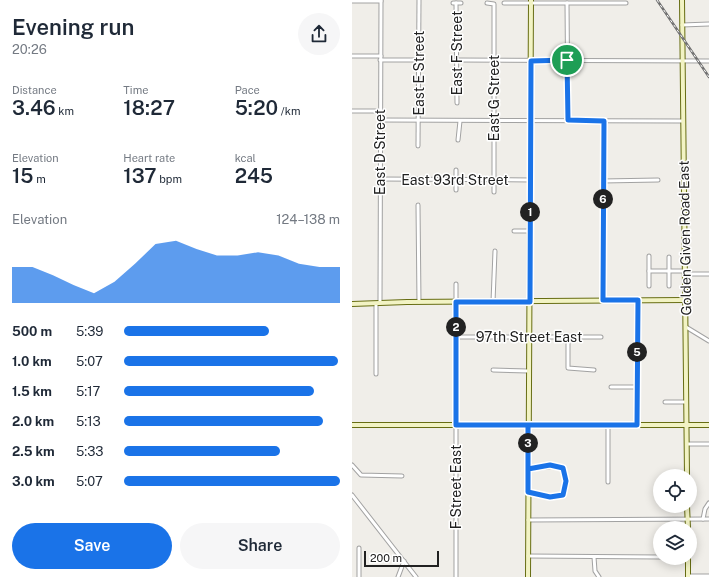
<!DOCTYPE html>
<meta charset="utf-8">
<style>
:root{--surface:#fff;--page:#f6f6f7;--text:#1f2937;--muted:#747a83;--accent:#1a73e8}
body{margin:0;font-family:"Public Sans",sans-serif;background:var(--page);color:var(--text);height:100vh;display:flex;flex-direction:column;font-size:15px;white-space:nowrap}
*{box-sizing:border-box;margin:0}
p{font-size:13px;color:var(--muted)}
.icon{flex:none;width:22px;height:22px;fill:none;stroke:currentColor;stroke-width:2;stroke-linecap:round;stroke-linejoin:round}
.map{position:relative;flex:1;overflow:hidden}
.sheet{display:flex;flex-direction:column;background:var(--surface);width:352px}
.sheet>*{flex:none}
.fabs{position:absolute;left:301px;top:469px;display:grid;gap:8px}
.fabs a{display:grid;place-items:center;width:44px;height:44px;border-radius:50%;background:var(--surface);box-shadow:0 2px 10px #0003;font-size:20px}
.scale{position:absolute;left:12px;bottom:10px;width:75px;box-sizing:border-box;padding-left:4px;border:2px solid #212121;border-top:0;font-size:11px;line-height:14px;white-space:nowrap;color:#212121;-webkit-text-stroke:3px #fff;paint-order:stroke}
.pin{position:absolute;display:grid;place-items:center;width:34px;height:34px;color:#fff;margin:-17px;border:2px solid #fff;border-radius:50%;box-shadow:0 1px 4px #0007}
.km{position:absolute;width:20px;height:20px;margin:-10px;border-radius:50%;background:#222;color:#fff;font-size:11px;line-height:20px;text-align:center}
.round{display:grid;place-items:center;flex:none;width:42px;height:42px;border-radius:21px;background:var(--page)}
.head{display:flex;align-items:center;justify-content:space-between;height:68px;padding:0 12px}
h1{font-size:22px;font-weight:600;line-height:30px}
.metrics{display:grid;grid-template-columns:repeat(3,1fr);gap:6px;height:68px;padding:4px 12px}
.metrics div{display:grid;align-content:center}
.metrics b{font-size:20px;font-weight:600}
.metrics small{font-size:11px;font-weight:400}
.metrics p{font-size:11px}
.chart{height:112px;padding:8px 12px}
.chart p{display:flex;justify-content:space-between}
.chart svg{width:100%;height:72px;margin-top:4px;fill:var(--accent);opacity:.7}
.cta{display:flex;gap:8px;margin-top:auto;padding:8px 12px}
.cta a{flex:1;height:46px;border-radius:24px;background:var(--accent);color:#fff;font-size:16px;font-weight:600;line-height:46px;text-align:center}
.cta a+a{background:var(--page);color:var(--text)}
ul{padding:0 12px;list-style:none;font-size:13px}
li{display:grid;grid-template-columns:64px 48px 1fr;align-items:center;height:30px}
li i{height:10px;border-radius:5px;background:var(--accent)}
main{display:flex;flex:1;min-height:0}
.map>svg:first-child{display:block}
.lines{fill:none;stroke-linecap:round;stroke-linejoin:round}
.street-casing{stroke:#a2a2a2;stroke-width:5}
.secondary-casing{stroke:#676d13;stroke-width:6}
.street{stroke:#fff;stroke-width:3}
.secondary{stroke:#f2f3c4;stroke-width:4}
.rail-casing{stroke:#6f6f6f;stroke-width:2.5}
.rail{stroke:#fff;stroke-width:1;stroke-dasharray:3;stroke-linecap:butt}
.route-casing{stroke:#fff;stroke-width:8}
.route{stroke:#1a73e8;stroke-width:5}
.labels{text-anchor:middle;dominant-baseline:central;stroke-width:3;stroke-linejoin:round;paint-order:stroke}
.street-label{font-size:14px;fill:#212121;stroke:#fff}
</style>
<main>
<section class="sheet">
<div class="head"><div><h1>Evening run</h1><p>20:26</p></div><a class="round"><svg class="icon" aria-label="share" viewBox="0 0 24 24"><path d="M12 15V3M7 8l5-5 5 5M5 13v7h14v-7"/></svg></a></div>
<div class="metrics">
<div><p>Distance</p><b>3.46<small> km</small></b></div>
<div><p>Time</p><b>18:27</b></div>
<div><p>Pace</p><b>5:20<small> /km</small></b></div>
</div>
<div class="metrics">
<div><p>Elevation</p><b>15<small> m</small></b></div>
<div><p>Heart rate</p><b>137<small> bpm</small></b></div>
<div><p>kcal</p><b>245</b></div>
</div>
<div class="chart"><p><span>Elevation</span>124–138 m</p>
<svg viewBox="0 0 160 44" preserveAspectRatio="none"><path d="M0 44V22L10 22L20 27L30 33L40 38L50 31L60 20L70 8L80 6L90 11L100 15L110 15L120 13L130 15L140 20L150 22L160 22V44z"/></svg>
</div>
<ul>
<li><b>500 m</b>5:39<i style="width:67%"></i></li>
<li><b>1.0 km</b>5:07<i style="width:99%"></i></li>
<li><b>1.5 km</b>5:17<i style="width:88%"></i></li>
<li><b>2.0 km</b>5:13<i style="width:92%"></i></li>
<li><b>2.5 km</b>5:33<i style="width:72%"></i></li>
<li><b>3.0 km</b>5:07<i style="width:100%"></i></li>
</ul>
<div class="cta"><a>Save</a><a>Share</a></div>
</section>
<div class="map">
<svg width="357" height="577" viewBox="0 0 357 577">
<rect width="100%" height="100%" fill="#f0eee9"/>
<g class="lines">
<defs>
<g id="street">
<polyline points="0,1 29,1"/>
<polyline points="101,3 109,3"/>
<polyline points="104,3 105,103"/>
<polyline points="135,3 142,4 142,192"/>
<polyline points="152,3 274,3"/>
<polyline points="215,3 216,120"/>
<polyline points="330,25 357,24"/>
<polyline points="0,56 29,56"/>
<polyline points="28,60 67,60"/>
<polyline points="105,60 357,61"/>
<polyline points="0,111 28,111"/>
<polyline points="28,120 331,121"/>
<polyline points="106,140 108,121"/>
<polyline points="66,146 67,0"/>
<polyline points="28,179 179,180"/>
<polyline points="251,181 306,180"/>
<polyline points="104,190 104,170"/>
<polyline points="66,205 67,302"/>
<polyline points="162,231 178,231"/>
<polyline points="297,256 297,286"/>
<polyline points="317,257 317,286"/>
<polyline points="297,271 333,271"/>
<polyline points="333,274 357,274"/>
<polyline points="251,300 252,121"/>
<polyline points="141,302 143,251"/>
<polyline points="28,303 29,0"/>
<polyline points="334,327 357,341"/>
<polyline points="104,337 249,337"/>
<polyline points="216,338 216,368 242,370"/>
<polyline points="141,370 176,371"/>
<polyline points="24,374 24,304"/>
<polyline points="259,387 285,387"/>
<polyline points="313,402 334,402"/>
<polyline points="256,425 256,482"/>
<polyline points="285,425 286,301"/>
<polyline points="335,444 357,444"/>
<polyline points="0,465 9,475 50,476"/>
<polyline points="176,469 206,466 211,468 214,485 210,496 199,497 176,492"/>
<polyline points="0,495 64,577"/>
<polyline points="351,519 353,509 357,503"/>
<polyline points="176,520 357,519"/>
<polyline points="7,548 7,577"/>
<polyline points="176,556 308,557"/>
<polyline points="242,557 243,571 247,577"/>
<polyline points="336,576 357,576"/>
<polyline points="46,577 52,561"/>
<polyline points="104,577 104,284"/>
</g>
<g id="secondary">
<polyline points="330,0 335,476"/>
<polyline points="0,304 55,302 333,300"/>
<polyline points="0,425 357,425"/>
<polyline points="335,506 336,528"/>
<polyline points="336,558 336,577"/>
<polyline points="176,577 179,0"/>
</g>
</defs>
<use href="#street" class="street-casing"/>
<use href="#secondary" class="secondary-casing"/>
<use href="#street" class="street"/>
<use href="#secondary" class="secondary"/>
<defs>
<polyline id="rail" points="305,0 357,77"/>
</defs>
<use href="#rail" class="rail-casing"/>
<use href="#rail" class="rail"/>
</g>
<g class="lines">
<defs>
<path id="route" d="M215,60L179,61L178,302H104V425H176C176,448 176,470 176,492L198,497L211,495L214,481L211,468L198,465L176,469V425H285L286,300H251L252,121L216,120L215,60"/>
</defs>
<use href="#route" class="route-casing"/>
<use href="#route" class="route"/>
</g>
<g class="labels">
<g class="street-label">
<text transform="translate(105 53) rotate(-90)">East F Street</text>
<text transform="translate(67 73) rotate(-90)">East E Street</text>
<text transform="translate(142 98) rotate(-90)">East G Street</text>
<text transform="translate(28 152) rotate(-90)">East D Street</text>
<text x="103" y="180">East 93rd Street</text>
<text transform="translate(333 238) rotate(-91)">Golden Given Road East</text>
<text x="177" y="337">97th Street East</text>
<text transform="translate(104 487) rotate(-90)">F Street East</text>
</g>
</g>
</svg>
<div class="fabs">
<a><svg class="icon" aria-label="locate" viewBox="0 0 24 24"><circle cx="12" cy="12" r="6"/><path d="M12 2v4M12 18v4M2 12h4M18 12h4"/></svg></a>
<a><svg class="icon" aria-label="layers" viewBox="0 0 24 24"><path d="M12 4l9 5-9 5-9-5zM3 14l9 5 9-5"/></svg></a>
</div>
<div class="scale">200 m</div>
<div class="pin" style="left:215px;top:60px;background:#1e9e55"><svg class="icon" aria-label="arrive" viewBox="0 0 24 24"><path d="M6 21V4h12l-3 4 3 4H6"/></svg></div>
<b class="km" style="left:178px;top:212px">1</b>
<b class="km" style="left:104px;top:327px">2</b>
<b class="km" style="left:176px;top:443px">3</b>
<b class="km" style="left:285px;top:352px">5</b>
<b class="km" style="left:251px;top:199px">6</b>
</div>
</main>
